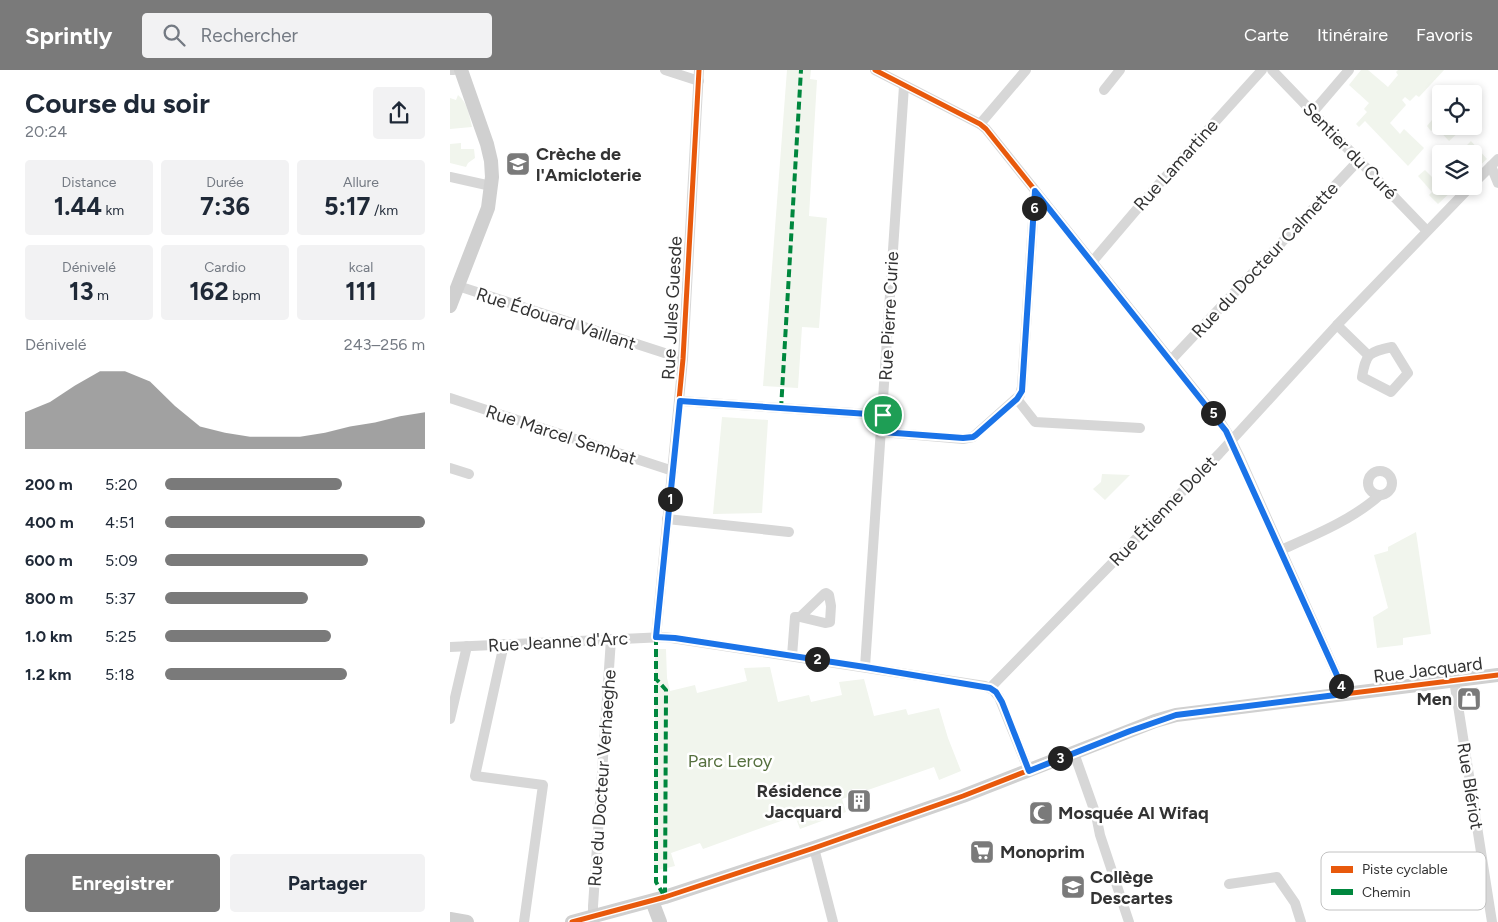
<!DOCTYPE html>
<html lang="fr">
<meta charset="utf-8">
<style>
:root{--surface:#fff;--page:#f2f2f3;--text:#1f2937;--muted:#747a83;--accent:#7a7a7a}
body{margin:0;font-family:Figtree,sans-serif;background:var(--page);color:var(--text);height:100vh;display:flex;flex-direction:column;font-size:19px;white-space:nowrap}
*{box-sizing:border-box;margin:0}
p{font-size:16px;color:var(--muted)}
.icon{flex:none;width:28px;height:28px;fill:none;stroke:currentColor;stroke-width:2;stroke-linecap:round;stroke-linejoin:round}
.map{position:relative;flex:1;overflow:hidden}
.side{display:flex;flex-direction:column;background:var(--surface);width:450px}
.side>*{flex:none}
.fabs{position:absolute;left:982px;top:15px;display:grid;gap:10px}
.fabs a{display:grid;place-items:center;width:50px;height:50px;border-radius:5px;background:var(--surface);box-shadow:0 2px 8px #0003;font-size:25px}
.pin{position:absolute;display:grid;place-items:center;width:42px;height:42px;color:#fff;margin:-21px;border:2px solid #fff;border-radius:50%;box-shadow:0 1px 5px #0007}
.km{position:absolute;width:25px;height:25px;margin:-12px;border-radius:50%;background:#222;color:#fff;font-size:14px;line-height:25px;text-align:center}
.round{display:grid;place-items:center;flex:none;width:52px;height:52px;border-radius:5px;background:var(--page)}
.overview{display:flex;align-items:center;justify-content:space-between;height:85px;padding:0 25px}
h1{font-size:28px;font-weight:700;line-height:38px}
.metrics{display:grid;grid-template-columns:repeat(3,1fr);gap:8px;height:85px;padding:5px 25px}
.metrics div{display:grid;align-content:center;border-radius:5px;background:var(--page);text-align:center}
.metrics b{font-size:25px;font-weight:700}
.metrics small{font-size:14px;font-weight:400}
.metrics p{font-size:14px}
.chart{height:140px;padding:10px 25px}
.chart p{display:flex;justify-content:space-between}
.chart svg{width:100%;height:90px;margin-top:5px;fill:var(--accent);opacity:.7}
.cta{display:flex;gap:10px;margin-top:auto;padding:10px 25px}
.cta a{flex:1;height:58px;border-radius:5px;background:var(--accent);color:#fff;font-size:20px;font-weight:700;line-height:58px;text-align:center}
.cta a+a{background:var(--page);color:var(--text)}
ul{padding:0 25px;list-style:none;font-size:16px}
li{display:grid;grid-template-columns:80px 60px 1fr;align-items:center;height:38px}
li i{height:12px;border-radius:6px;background:var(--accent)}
header{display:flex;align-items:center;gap:30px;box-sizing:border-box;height:70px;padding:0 25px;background:var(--accent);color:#fff}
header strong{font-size:24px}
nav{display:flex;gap:28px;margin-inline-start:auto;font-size:18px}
.search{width:350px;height:45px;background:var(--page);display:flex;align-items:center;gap:12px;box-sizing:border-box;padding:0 18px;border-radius:5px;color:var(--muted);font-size:19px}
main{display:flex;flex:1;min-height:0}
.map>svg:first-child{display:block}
.green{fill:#f1f5ed}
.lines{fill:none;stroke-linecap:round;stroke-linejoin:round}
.street{stroke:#d7d7d7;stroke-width:10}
.secondary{stroke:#d0d0d0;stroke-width:14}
.quiet{stroke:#00873e;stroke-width:4;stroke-dasharray:8 4;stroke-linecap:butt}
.cycleway-casing{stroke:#fff;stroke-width:8}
.cycleway{stroke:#e8590c;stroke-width:5}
.route-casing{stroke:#fff;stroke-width:10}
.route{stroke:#1a73e8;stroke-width:6}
.labels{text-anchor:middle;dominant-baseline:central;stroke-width:5;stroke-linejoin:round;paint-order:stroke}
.street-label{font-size:18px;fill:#333;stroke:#fff}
.poi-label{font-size:18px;font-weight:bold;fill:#333;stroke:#fff;text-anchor:start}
.park-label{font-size:18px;fill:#56703f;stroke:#fff}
.key{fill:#fff;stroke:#c2c2c2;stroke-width:1}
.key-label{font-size:14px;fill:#333}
</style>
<header>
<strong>Sprintly</strong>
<div class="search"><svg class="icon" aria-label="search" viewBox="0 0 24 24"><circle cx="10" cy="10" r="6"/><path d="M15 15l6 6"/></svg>Rechercher</div>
<nav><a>Carte</a><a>Itinéraire</a><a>Favoris</a></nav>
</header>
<main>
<section class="side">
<div class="overview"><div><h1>Course du soir</h1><p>20:24</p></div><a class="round"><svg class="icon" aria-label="share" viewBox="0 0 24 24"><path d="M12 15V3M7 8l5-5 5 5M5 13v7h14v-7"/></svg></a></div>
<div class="metrics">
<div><p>Distance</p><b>1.44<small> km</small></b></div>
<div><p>Durée</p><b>7:36</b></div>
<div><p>Allure</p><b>5:17<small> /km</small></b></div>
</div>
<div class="metrics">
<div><p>Dénivelé</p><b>13<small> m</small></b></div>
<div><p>Cardio</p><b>162<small> bpm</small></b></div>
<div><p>kcal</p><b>111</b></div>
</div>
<div class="chart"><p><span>Dénivelé</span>243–256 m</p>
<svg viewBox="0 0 160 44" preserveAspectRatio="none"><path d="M0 44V26L10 21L20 13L30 6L40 6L50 11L60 23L70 33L80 36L90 38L100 38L110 38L120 36L130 33L140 31L150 28L160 26V44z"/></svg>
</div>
<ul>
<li><b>200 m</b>5:20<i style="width:68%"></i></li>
<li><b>400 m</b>4:51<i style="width:100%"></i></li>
<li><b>600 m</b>5:09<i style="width:78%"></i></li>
<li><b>800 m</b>5:37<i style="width:55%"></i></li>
<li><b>1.0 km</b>5:25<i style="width:64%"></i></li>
<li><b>1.2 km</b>5:18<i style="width:70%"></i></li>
</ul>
<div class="cta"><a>Enregistrer</a><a>Partager</a></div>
</section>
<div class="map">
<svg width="1048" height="852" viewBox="0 0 1048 852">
<rect width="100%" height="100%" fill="#fff"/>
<g class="green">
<polygon points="337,0 361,0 360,9 367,10 359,146 377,148 369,258 352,257 348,318 313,316"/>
<polygon points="911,0 918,0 938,17 948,5 946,2 948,0 994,0 969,27 966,25 960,31 955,27 952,30 956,35 940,53 950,64 954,59 974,78 958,96 915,51 909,57 906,54 917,42 914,39 919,33 899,15"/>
<path d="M8,25C18,33 19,45 22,57L0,59V28L6,30Z"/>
<polygon points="991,39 991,56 1021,56 1015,61 1012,59 999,71 986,57 981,61 977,56"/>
<polygon points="1021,71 1037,89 1024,101 1024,84 1008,84"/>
<polygon points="11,73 11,79 24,79 25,88 18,93 16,97 0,93 0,74"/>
<polygon points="975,100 989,114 991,112 991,116 1007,116 988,134 979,125 982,122 968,106"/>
<polygon points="272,347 318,350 312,443 263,444"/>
<polygon points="652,404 680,405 655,430 643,419 651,412"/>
<polygon points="966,462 981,564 953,568 953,575 927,578 923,547 938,538 924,485 938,481 938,477"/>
<polygon points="205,579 216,579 217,608 220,621 245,615 247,623 297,611 294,598 320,597 328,632 359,625 361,632 392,625 389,612 414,609 424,646 456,639 458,645 489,638 498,668 511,701 489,710 484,697 392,729 396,742 350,759 345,746 253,779 250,773 221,783 225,796 204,801"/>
</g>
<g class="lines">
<g class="street">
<polyline points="0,0 4,0"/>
<polyline points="215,0 249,11"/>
<polyline points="425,0 530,54 536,59 771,353 778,364 790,388 890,612 894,624"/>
<polyline points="822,0 977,161"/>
<polyline points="654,20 670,0"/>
<polyline points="863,42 899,0"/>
<polyline points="530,54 576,0"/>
<polyline points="1041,96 1048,113"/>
<polyline points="0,107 41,116"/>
<polyline points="1024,113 1048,89"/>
<polyline points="642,192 699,125 812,0"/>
<polyline points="8,216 233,289"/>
<polyline points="887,255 918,285"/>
<path d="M942,277L958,303L941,322L912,307C916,284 918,282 942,277Z"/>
<polyline points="721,290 909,90"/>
<polyline points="0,328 223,401"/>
<polyline points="567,329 585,352 690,358"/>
<polyline points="230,331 433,345"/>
<polyline points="432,362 513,369 523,367 570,325 572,317 585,121"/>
<polyline points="0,398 19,404"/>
<circle cx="930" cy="413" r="12"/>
<polyline points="217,449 339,462"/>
<path d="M831,480C865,465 902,450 930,425"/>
<polyline points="206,567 233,289 249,0"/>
<polyline points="54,574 25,706 93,715 74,852"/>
<polyline points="0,577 215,567 535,616 543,620 549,627 579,701"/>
<polyline points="342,586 345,547 350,547 374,524 376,523 379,525 381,536 380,552 375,553 350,547"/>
<polyline points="415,597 454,16"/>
<polyline points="1004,610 1042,852"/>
<polyline points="540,618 769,384 887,255 1021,116"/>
<polyline points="0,649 17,576"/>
<polyline points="624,683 646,745 650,765 679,852"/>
<polyline points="364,778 383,852"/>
<polyline points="779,814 827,807 845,833 851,852"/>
<polyline points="143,847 143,836 161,569"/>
</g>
<g class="secondary">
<polyline points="0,236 38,138 42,107 41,91 37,74 11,0"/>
<polyline points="202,831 210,852"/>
<polyline points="0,849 17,852"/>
<polyline points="122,852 215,827 364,778 513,726 705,651 726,645 1048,605"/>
</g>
<g class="quiet">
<polyline points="230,331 433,345"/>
<polyline points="331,339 351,0"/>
<polyline points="206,567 206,812 215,827 216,620 207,610"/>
</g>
<defs>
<g id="cycleway">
<polyline points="425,0 530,54 536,59 771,353 778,364 790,388 890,612 894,624"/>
<polyline points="206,567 233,289 249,0"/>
<polyline points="122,852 215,827 364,778 513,726 705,651 726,645 1048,605"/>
</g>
</defs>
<use href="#cycleway" class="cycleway-casing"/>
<use href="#cycleway" class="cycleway"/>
</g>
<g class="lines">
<defs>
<polygon id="route" points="585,121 776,361 890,612 894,624 726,645 680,661 579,701 552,632 546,622 540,618 415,597 225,568 206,567 230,331 433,345 432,362 513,368 523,367 526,365 567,329 572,321"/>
</defs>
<use href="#route" class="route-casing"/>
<use href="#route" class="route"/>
</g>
<defs>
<symbol id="school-square" viewBox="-11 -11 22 22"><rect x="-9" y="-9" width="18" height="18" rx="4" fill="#7a7a7a" stroke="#fff"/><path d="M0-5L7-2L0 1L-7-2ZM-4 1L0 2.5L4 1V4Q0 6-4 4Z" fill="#fff"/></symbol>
<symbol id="shop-square" viewBox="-11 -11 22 22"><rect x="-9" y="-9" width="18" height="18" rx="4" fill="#7a7a7a" stroke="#fff"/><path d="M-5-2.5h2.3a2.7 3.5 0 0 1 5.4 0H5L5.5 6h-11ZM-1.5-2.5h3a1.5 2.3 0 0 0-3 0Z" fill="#fff"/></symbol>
<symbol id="building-square" viewBox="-11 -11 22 22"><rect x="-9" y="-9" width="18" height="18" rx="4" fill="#7a7a7a" stroke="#fff"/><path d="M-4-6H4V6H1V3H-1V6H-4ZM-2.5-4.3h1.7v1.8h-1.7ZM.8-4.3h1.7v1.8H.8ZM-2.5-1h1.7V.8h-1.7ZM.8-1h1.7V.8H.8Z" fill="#fff"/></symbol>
<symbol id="mosque-square" viewBox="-11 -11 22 22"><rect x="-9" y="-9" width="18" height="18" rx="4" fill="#7a7a7a" stroke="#fff"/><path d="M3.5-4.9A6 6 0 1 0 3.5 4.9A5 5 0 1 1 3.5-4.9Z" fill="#fff"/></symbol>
<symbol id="supermarket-square" viewBox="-11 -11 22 22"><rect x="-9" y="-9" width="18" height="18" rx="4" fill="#7a7a7a" stroke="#fff"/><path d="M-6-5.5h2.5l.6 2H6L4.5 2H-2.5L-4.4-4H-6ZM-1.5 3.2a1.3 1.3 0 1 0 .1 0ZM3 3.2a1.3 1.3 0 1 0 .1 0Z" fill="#fff"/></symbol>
</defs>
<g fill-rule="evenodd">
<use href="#school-square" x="54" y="80" width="28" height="28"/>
<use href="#shop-square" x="1005" y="615" width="28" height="28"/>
<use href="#building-square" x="395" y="717" width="28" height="28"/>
<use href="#mosque-square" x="577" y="729" width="28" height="28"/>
<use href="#supermarket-square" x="518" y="768" width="28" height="28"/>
<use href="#school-square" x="609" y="803" width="28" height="28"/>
</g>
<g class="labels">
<g class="street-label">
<text transform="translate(900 81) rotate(46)">Sentier du Curé</text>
<text transform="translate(726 95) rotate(-48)">Rue Lamartine</text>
<text transform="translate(815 190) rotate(-47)">Rue du Docteur Calmette</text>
<text transform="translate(222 238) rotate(-87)">Rue Jules Guesde</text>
<text transform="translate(439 246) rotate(-87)">Rue Pierre Curie</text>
<text transform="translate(106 249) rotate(18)">Rue Édouard Vaillant</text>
<text transform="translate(111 365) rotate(18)">Rue Marcel Sembat</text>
<text transform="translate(713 441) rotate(-46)">Rue Étienne Dolet</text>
<text transform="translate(108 572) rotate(-3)">Rue Jeanne d'Arc</text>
<text transform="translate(978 600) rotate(-7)">Rue Jacquard</text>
<text transform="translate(152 708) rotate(-86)">Rue du Docteur Verhaeghe</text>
<text transform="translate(1020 716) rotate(81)">Rue Blériot</text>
</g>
<g class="poi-label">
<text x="86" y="84">Crèche de<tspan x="86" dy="21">l'Amicloterie</tspan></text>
<text x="1002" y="629" text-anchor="end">Men</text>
<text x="392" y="721" text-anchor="end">Résidence<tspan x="392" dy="21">Jacquard</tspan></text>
<text x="608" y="743">Mosquée Al Wifaq</text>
<text x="550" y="782">Monoprim</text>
<text x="640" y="807">Collège<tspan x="640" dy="21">Descartes</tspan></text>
</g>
<g class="park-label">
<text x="280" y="691">Parc Leroy</text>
</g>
</g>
<rect x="871" y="782" width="165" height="58" rx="8" class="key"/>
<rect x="881" y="796" width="22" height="7" fill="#e8590c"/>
<rect x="881" y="819" width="22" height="6" fill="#00873e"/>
<g class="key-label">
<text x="912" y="804">Piste cyclable</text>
<text x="912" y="827">Chemin</text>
</g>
</svg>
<div class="fabs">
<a><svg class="icon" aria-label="locate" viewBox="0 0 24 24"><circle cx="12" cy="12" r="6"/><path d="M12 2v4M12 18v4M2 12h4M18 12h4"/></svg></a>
<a><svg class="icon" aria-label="layers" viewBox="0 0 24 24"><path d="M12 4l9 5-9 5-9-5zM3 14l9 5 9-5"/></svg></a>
</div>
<div class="pin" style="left:433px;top:345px;background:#1e9e55"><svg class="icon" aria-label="arrive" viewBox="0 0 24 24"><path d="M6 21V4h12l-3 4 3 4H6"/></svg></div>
<b class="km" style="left:220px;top:429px">1</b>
<b class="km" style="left:367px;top:589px">2</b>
<b class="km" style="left:610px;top:688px">3</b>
<b class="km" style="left:891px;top:616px">4</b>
<b class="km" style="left:763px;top:343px">5</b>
<b class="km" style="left:584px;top:138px">6</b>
</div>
</main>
